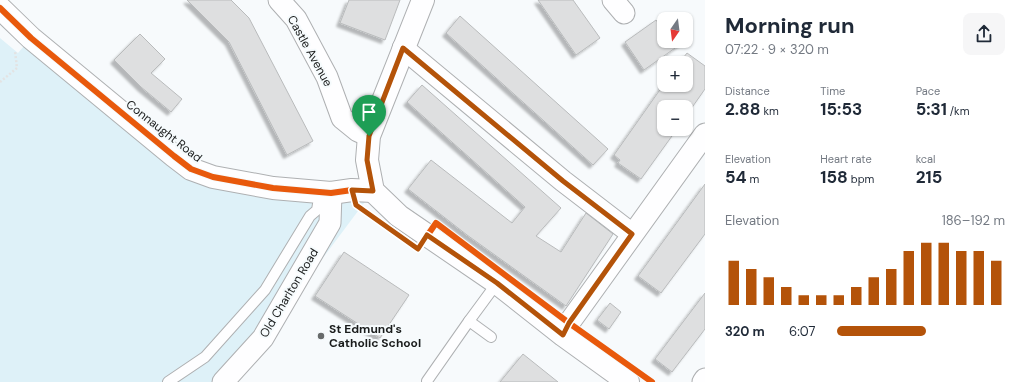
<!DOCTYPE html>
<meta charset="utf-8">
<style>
:root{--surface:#fff;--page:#f6f6f7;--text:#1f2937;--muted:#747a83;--accent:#b45309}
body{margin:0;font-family:"DM Sans",sans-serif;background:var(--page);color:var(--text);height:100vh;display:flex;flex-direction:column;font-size:15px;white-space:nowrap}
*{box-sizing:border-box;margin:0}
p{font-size:13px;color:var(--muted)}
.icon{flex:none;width:22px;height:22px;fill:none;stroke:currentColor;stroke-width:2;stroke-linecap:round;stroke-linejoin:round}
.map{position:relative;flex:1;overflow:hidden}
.drawer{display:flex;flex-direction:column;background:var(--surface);width:320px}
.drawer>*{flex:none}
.needle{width:26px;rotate:194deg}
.buttons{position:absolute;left:657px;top:12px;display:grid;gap:8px}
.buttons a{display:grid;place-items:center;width:36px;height:36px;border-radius:8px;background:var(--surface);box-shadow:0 1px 3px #0004;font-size:20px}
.pin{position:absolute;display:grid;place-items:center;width:34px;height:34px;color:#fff;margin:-41px -17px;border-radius:50% 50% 50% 0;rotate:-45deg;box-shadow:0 0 4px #0007}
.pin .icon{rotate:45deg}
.round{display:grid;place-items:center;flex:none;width:42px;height:42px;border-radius:8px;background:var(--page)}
.head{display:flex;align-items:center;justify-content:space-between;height:68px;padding:0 20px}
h1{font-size:22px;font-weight:700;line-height:30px}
.figures{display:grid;grid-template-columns:repeat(3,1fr);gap:6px;height:68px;padding:4px 20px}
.figures div{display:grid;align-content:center}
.figures b{font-size:17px;font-weight:700}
.figures small{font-size:11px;font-weight:400}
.figures p{font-size:11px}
.chart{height:112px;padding:8px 20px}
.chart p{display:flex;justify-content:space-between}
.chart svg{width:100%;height:72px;margin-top:4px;stroke:var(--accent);stroke-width:6}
ul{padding:0 20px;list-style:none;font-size:13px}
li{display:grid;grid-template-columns:64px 48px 1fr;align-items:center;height:30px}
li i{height:10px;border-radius:5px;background:var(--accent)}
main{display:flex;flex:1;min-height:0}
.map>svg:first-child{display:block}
.green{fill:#def1f8}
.building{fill:#dedfe0;stroke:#b9bbbc;filter:url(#shadow)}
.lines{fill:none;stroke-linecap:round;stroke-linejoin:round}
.lane-casing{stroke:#aeb0b2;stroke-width:12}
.street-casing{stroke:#aeb0b2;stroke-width:23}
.secondary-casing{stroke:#aeb0b2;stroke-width:24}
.primary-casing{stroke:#aeb0b2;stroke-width:24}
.path{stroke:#e3e3e3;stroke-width:2.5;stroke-dasharray:2 2;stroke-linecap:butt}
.lane{stroke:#fefeff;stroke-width:10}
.street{stroke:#fefeff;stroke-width:21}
.secondary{stroke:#fefeff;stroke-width:22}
.primary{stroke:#fefeff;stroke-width:22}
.cycleway-casing{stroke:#f6fbfd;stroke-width:8}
.cycleway{stroke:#e8590c;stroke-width:6}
.route-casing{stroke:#fff;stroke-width:8}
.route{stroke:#b45309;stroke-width:5}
.poi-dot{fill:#676a6a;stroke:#f6fbfd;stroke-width:1.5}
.labels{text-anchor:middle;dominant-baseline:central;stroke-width:4;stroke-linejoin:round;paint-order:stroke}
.street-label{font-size:12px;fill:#1a1c1c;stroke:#f6fbfd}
.poi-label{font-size:12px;font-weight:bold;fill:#1a1c1c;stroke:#f6fbfd;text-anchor:start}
</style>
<main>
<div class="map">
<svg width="705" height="382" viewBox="0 0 705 382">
<defs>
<filter id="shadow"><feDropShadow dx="-3.5" dy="3.5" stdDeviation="1" flood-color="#0004"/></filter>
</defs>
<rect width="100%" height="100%" fill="#f7fafc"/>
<polygon class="green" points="0,38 18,53 31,38 191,169 373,191 263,338 223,382 0,382"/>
<g class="building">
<polygon points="187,0 231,0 249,18 313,141 287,155 229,42"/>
<polygon points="349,0 400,0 385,40 340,23"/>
<polygon points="538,0 573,0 600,38 576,55"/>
<polygon points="460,16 608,149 593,165 446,33"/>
<polygon points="656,20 664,31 664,41 685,41 644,70 625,42"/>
<polygon points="140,34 165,59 151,73 182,99 171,112 141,87 114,60"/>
<polygon points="687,53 705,66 705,89 686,116 686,107 664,107 664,129 677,129 641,179 618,163 620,160 614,155 664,84 686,85 686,63 679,63"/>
<polygon points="422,85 561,208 536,236 561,252 586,213 613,234 566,306 467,235 408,189 431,160 512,223 525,207 407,102"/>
<polygon points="705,184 705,234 661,293 638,276"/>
<polygon points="344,252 409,295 380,338 315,296"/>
<polygon points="705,293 705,329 672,372 655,359"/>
<polygon points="610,303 621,312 609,329 597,320"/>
<polygon points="523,354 558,382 500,382"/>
</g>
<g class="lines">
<defs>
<g id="lane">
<polyline points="491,337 469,321 497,283"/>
<polyline points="427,381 469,321"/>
<polyline points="168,382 205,357 265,290 310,216 317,210 320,192"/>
</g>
<g id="street">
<polyline points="279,0 296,19 327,77 342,118 358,131 369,136"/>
<polyline points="613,0 624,13"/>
<polyline points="403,48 563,181 632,234"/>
<polyline points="563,335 569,323 705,134"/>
<polyline points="223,382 263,338 330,223 331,193"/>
<polyline points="703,382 705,379"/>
</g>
<polyline id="secondary" points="0,8 31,38 174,156 191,169 213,177 273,188 331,193 352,190 373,191"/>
<polyline id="primary" points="423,0 369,136 367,160 373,191 399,216 497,283 563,335 628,382"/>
</defs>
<use href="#lane" class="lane-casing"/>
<use href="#street" class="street-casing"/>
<use href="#secondary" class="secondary-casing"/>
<use href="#primary" class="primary-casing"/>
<polyline class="path" points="0,82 17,68 15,51"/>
<use href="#lane" class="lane"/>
<use href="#street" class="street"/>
<use href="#secondary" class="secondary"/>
<use href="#primary" class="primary"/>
<defs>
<g id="cycleway">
<polyline points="0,8 31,38 174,156 191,169 213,177 273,188 331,193 352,190 373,191"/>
<polyline points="403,48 563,181 632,234"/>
<polyline points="352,190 356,205 418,249 436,223 569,323 652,382"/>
</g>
</defs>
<use href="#cycleway" class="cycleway-casing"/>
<use href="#cycleway" class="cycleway"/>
</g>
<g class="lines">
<defs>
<polygon id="route" points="403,48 563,181 632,234 569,323 563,335 497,283 427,235 418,249 356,205 352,190 373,191 367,160 369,136"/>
</defs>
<use href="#route" class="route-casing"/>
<use href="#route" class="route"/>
</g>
<circle class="poi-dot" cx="321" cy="336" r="4"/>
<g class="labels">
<g class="street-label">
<text transform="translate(310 51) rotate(61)">Castle Avenue</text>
<text transform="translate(164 131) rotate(38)">Connaught Road</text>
<text transform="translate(289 293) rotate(-59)">Old Charlton Road</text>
</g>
<g class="poi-label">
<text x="329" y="329">St Edmund's<tspan x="329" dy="14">Catholic School</tspan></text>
</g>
</g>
</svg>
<div class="buttons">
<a><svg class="needle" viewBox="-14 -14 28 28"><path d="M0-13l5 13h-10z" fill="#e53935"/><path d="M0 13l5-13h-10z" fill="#747a83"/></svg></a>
<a>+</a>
<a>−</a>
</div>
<div class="pin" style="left:369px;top:136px;background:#1e9e55"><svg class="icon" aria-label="arrive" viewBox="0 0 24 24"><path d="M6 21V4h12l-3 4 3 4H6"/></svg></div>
</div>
<section class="drawer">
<div class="head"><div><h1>Morning run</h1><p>07:22 · 9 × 320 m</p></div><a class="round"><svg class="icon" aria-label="share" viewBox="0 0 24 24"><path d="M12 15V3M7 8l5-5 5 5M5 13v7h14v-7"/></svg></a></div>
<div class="figures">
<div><p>Distance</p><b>2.88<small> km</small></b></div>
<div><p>Time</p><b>15:53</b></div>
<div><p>Pace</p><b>5:31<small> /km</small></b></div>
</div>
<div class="figures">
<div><p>Elevation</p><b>54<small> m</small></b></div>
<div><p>Heart rate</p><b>158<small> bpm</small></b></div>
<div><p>kcal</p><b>215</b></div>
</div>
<div class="chart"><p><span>Elevation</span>186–192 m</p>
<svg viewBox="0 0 160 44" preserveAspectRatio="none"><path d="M5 44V17M15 44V22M25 44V27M35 44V33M45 44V38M55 44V38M65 44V38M75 44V33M85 44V27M95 44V22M105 44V11M115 44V6M125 44V6M135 44V11M145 44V11M155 44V17"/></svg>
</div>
<ul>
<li><b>320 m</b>6:07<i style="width:53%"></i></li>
</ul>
</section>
</main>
